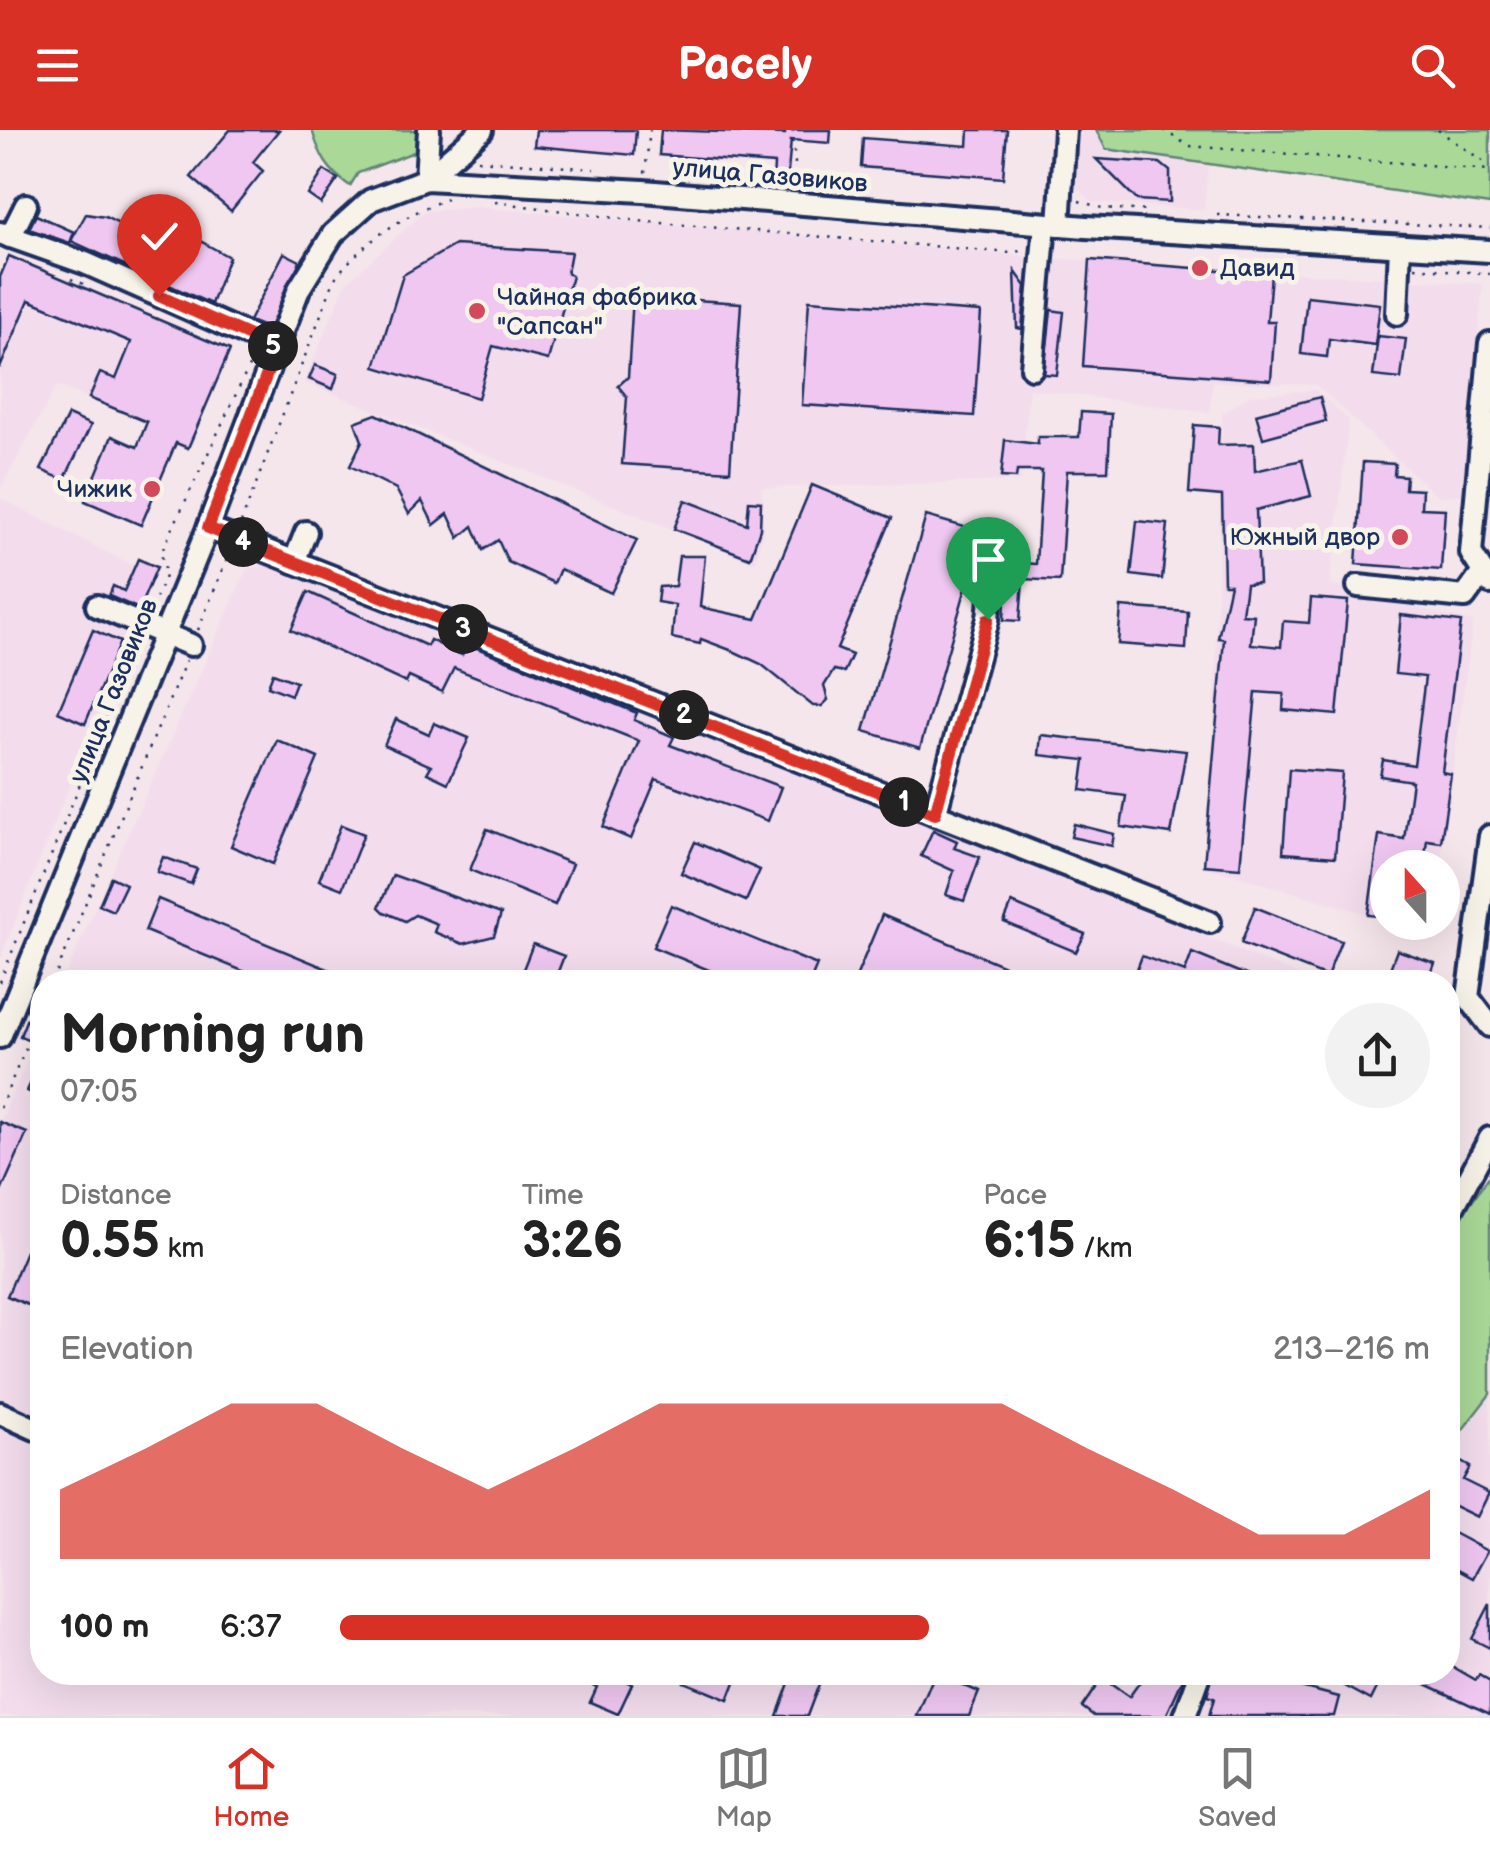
<!DOCTYPE html>
<meta charset="utf-8">
<style>
:root{--surface:#fff;--page:#f2f2f2;--text:#222;--muted:#767676;--line:#e0e0e0;--accent:#d93025}
body{margin:0;font-family:"Balsamiq Sans",sans-serif;background:var(--page);color:var(--text);height:100vh;display:flex;flex-direction:column;font-size:38px;white-space:nowrap}
*{box-sizing:border-box;margin:0}
p{font-size:32px;color:var(--muted)}
.icon{flex:none;width:55px;height:55px;fill:none;stroke:currentColor;stroke-width:2;stroke-linecap:round;stroke-linejoin:round}
.map{position:relative;flex:1;overflow:hidden}
.sheet{position:absolute;left:30px;top:840px;width:1430px;height:715px;display:flex;flex-direction:column;background:var(--surface);border-radius:40px;box-shadow:0 10px 40px #0002}
.sheet>*{flex:none}
.needle{width:65px;rotate:339deg}
.controls{position:absolute;left:1370px;top:720px;display:grid;gap:20px}
.controls a{display:grid;place-items:center;width:90px;height:90px;border-radius:50%;background:var(--surface);box-shadow:0 10px 40px #0002;font-size:50px}
.pin{position:absolute;display:grid;place-items:center;width:85px;height:85px;color:#fff;margin:-102px -42px;border-radius:50% 50% 50% 0;rotate:-45deg;box-shadow:0 0 10px #0007}
.pin .icon{rotate:45deg}
.km{position:absolute;width:50px;height:50px;margin:-25px;border-radius:50%;background:#222;color:#fff;font-size:28px;line-height:50px;text-align:center}
.round{display:grid;place-items:center;flex:none;width:105px;height:105px;border-radius:52px;background:var(--page)}
.headline{display:flex;align-items:center;justify-content:space-between;height:170px;padding:0 30px}
h1{font-size:55px;font-weight:700;line-height:75px}
.figures{display:grid;grid-template-columns:repeat(3,1fr);gap:15px;height:170px;padding:10px 30px}
.figures div{display:grid;align-content:center}
.figures b{font-size:50px;font-weight:700}
.figures small{font-size:28px;font-weight:400}
.figures p{font-size:28px}
.chart{height:280px;padding:20px 30px}
.chart p{display:flex;justify-content:space-between}
.chart svg{width:100%;height:180px;margin-top:10px;fill:var(--accent);opacity:.7}
ul{padding:0 30px;list-style:none;font-size:32px}
li{display:grid;grid-template-columns:160px 120px 1fr;align-items:center;height:75px}
li i{height:25px;border-radius:12px;background:var(--accent)}
header{display:flex;justify-content:space-between;align-items:center;height:130px;padding:0 30px;background:var(--accent);color:#fff;font-size:45px;font-weight:700}
.dock{display:flex;justify-content:space-around;align-items:center;height:140px;border-top:2px solid var(--line);background:var(--surface);font-size:28px;color:var(--muted)}
.dock a{display:grid;justify-items:center;gap:5px}
.dock .on{color:var(--accent)}
.map>svg:first-child{display:block}
.built{fill:#f3dded}
.green{fill:#a9d897;stroke:#62847a;stroke-width:2.5}
.building{fill:#efc7f1;stroke:#1b2f5e;stroke-width:2.5}
.lines{fill:none;stroke-linecap:round;stroke-linejoin:round}
.minor-casing{stroke:#1b2f5e;stroke-width:28}
.path{stroke:#1b2f5e;stroke-width:2.5;stroke-dasharray:2.5 8;stroke-linecap:butt}
.minor{stroke:#f7f3e8;stroke-width:20}
.route-casing{stroke:#fff;stroke-width:20}
.route{stroke:#d93025;stroke-width:12}
.poi-dot{fill:#d1495b;stroke:#f7f3e8;stroke-width:4}
.labels{text-anchor:middle;dominant-baseline:central;stroke-width:10;stroke-linejoin:round;paint-order:stroke}
.street-label{font-size:25px;fill:#1b2f5e;stroke:#f7f3e8}
.poi-label{font-size:25px;fill:#1b2f5e;stroke:#f7f3e8;text-anchor:start}
</style>
<header><svg class="icon" aria-label="menu" viewBox="0 0 24 24"><path d="M4 6h16M4 12h16M4 18h16"/></svg>Pacely<svg class="icon" aria-label="search" viewBox="0 0 24 24"><circle cx="10" cy="10" r="6"/><path d="M15 15l6 6"/></svg></header>
<div class="map">
<svg width="1490" height="1586" viewBox="0 0 1490 1586">
<rect width="100%" height="100%" fill="#f5e6eb"/>
<filter id="ink" filterUnits="userSpaceOnUse"><feTurbulence type="fractalNoise" baseFrequency=".01" numOctaves="2"/><feDisplacementMap in="SourceGraphic" scale="20" xChannelSelector="R" yChannelSelector="G"/><feConvolveMatrix kernelMatrix="1 2 1 2 8 2 1 2 1" color-interpolation-filters="sRGB"/></filter>
<g filter="url(#ink)">
<g class="built">
<polygon points="1072,0 1196,0 1210,22 1204,80 1092,72 1071,52"/>
<polygon points="477,77 1037,127 1483,154 1462,365 1437,366 1316,255 1213,252 1210,283 1029,259 1021,351 762,358 763,399 756,433 304,252 346,153 425,81"/>
<polygon points="9,126 175,196 136,287 57,256 0,360 0,147"/>
<polygon points="1316,260 1349,290 1330,455 1473,492 1440,737 1388,738 1387,790 1203,736 1214,601 1222,284 1249,265"/>
<polygon points="0,368 154,446 0,829"/>
<polygon points="271,435 922,691 1317,852 62,852 247,438"/>
<polygon points="42,897 42,1542 1448,1542 1448,1310 1458,1307 1490,1264 1490,1586 0,1586 0,992"/>
</g>
<g class="green">
<path d="M312,0H424L422,19L358,43L350,56C327,40 320,26 312,0Z"/>
<polygon points="1096,0 1490,0 1490,75 1106,19"/>
<polygon points="1490,1045 1490,1264 1457,1307 1448,1301 1448,1105"/>
</g>
<g class="building">
<polygon points="230,0 279,0 253,32 263,41 231,81 191,47"/>
<polygon points="536,0 636,0 634,25 534,16"/>
<polygon points="661,0 785,4 785,0 831,0 830,13 791,10 787,53 773,52 774,34 659,25"/>
<polygon points="969,0 1007,0 1003,48 861,37 863,8 968,16"/>
<polygon points="1096,29 1160,33 1170,41 1170,72 1137,70"/>
<polygon points="324,40 338,49 321,74 308,65"/>
<polygon points="86,84 105,87 129,99 138,87 157,87 229,127 211,174 71,111"/>
<polygon points="36,85 74,102 70,113 29,99"/>
<polygon points="455,115 571,122 567,143 572,146 548,230 493,216 478,268 375,237 403,145"/>
<polygon points="284,123 300,131 269,199 249,191"/>
<polygon points="9,126 230,220 188,318 176,313 141,395 85,371 112,306 137,317 147,292 89,268 100,243 116,249 131,212 29,170 0,238 0,147"/>
<polygon points="1090,130 1271,144 1267,192 1275,192 1271,250 1083,236"/>
<polygon points="1015,141 1026,156 1022,199 1017,198"/>
<polygon points="633,166 741,173 730,341 622,334 627,267 618,256 628,247"/>
<polygon points="1307,166 1380,174 1375,215 1329,209 1327,227 1301,224"/>
<polygon points="809,170 981,182 974,286 802,275"/>
<polygon points="1051,180 1064,182 1057,245 1044,244"/>
<polygon points="1378,206 1406,209 1401,249 1373,246"/>
<polygon points="315,235 338,244 333,259 309,249"/>
<polygon points="1320,267 1326,291 1263,308 1256,284"/>
<polygon points="1081,282 1111,284 1108,341 1067,341 1060,451 1023,449 1020,491 1004,490 1007,432 1036,434 1042,341 1017,341 1016,348 1001,347 1005,310 1038,314 1038,307 1079,307"/>
<polygon points="376,284 637,410 611,463 560,439 554,453 508,432 498,410 483,420 473,396 459,408 448,384 434,395 422,371 409,384 396,359 350,336 362,311 355,292"/>
<polygon points="68,285 91,295 64,350 41,340"/>
<polygon points="1194,295 1219,297 1218,315 1254,314 1255,341 1302,330 1311,366 1256,380 1259,453 1246,454 1242,484 1254,485 1251,514 1281,517 1283,491 1309,493 1311,468 1348,471 1337,585 1283,580 1284,564 1256,562 1240,738 1204,735 1224,509 1218,508 1230,454 1224,454 1222,366 1189,363"/>
<polygon points="1363,332 1395,334 1394,345 1406,346 1405,359 1422,360 1421,378 1445,379 1441,440 1356,434"/>
<polygon points="812,355 892,388 837,519 852,525 844,542 834,540 824,556 828,570 822,576 813,576 761,534 733,521 701,509 700,514 672,508 675,475 657,472 659,457 675,456 679,426 705,426 700,477 756,489"/>
<polygon points="685,370 747,394 749,371 761,372 760,399 750,428 674,399"/>
<polygon points="926,386 982,402 920,618 864,601"/>
<polygon points="1137,391 1168,394 1162,449 1131,445"/>
<polygon points="138,429 157,437 139,479 109,466 113,456 124,461"/>
<polygon points="308,462 427,516 430,510 462,525 467,514 637,583 634,590 674,607 670,615 781,657 768,691 656,649 631,709 603,697 639,611 454,538 442,562 409,547 406,553 291,500"/>
<polygon points="1121,477 1188,482 1186,519 1118,514"/>
<polygon points="1401,485 1461,492 1442,642 1451,644 1441,712 1427,710 1423,738 1388,738 1388,787 1368,785 1379,705 1404,709 1412,651 1380,646 1383,630 1414,635 1425,547 1395,544"/>
<polygon points="93,500 120,512 85,594 58,582"/>
<polygon points="273,543 296,552 291,565 268,556"/>
<polygon points="396,589 429,604 434,593 469,608 448,653 427,643 431,636 384,615"/>
<polygon points="1041,605 1186,621 1171,704 1121,697 1126,666 1081,660 1085,630 1039,625"/>
<polygon points="277,610 318,628 273,734 231,716"/>
<polygon points="1289,639 1342,643 1335,727 1283,723"/>
<polygon points="1074,694 1114,704 1112,716 1071,707"/>
<polygon points="341,695 364,704 342,759 319,750"/>
<polygon points="487,699 572,734 555,775 470,740"/>
<polygon points="933,700 957,711 954,718 980,727 964,771 946,765 954,741 921,726"/>
<polygon points="695,712 760,740 746,771 681,743"/>
<polygon points="163,727 197,739 191,754 157,742"/>
<polygon points="393,745 501,784 494,806 463,814 434,802 437,794 415,785 405,791 384,782 379,777"/>
<polygon points="111,747 126,754 113,781 99,775"/>
<polygon points="158,769 359,852 270,852 145,801"/>
<polygon points="1012,773 1085,804 1076,822 1004,792"/>
<polygon points="671,775 817,835 810,852 738,852 653,817"/>
<polygon points="1255,777 1341,811 1327,847 1241,813"/>
<polygon points="882,785 1043,852 854,852"/>
<polygon points="533,814 564,826 554,852 518,852"/>
<polygon points="1397,820 1435,833 1428,852 1385,852"/>
<polygon points="1192,823 1263,852 1132,852 1142,826 1185,842"/>
<polygon points="27,888 42,894 42,915 20,906"/>
<polygon points="42,928 42,968 27,961"/>
<polygon points="0,992 27,1003 0,1064"/>
<polygon points="32,1107 42,1111 42,1181 7,1166"/>
<polygon points="1452,1327 1470,1337 1463,1350 1489,1363 1477,1387 1448,1373 1448,1335"/>
<polygon points="1448,1400 1487,1421 1472,1448 1448,1435"/>
<polygon points="1490,1474 1490,1518 1472,1509"/>
<polygon points="1448,1534 1476,1550 1479,1545 1490,1552 1490,1584 1400,1542 1448,1542"/>
<polygon points="565,1542 606,1542 632,1554 618,1584 590,1572 597,1557"/>
<polygon points="688,1542 726,1542 737,1547 728,1570 684,1552"/>
<polygon points="793,1542 822,1546 807,1586 777,1586"/>
<polygon points="1147,1542 1186,1542 1166,1586 1094,1586 1082,1577 1102,1548 1129,1567"/>
<polygon points="1214,1542 1243,1542 1339,1567 1334,1586 1209,1586 1214,1568 1207,1566"/>
<polygon points="1319,1542 1385,1542 1371,1570"/>
<polygon points="935,1543 979,1562 969,1586 917,1586"/>
</g>
<g class="lines">
<defs>
<g id="minor">
<polyline points="426,49 482,0"/>
<polyline points="426,49 429,0"/>
<polyline points="1059,95 1065,0"/>
<polyline points="0,103 85,133 277,218"/>
<polyline points="10,107 26,75"/>
<polyline points="1397,184 1400,116"/>
<polyline points="1490,213 1471,423 1490,453"/>
<polyline points="1032,238 1045,94"/>
<polyline points="208,398 1210,792"/>
<polyline points="294,432 306,402"/>
<polyline points="1358,456 1465,467 1481,445"/>
<polyline points="97,476 191,515"/>
<polyline points="935,684 988,489 996,405"/>
<polyline points="1490,706 1468,867 1490,896"/>
<polyline points="0,907 208,398 299,159 333,104 371,70 426,49 643,61 1086,97 1490,121"/>
<polyline points="1448,1087 1490,1008"/>
<polyline points="0,1283 42,1302"/>
<polyline points="1185,1586 1201,1542"/>
</g>
</defs>
<use href="#minor" class="minor-casing"/>
<g class="path">
<polyline points="792,0 797,55"/>
<polyline points="1163,0 1189,16 1490,40"/>
<polyline points="1438,0 1490,36"/>
<polyline points="478,30 594,39"/>
<polyline points="645,43 650,0"/>
<polyline points="1079,71 1102,78 1149,81"/>
<polyline points="495,72 638,91 1011,123 1024,120"/>
<polyline points="1217,85 1490,98"/>
<polyline points="1415,137 1490,144"/>
<polyline points="71,149 87,155"/>
<path d="M241,393L335,148C363,112 404,84 447,69"/>
<polyline points="152,478 166,444 161,423 254,226"/>
<polyline points="198,500 229,424"/>
<polyline points="0,852 137,513"/>
<polyline points="53,852 186,530"/>
<polyline points="0,978 42,880"/>
</g>
<use href="#minor" class="minor"/>
</g>
</g>
<g class="lines" filter="url(#ink)">
<defs>
<polyline id="route" points="159,166 277,218 208,398 935,684 988,489"/>
</defs>
<use href="#route" class="route-casing"/>
<use href="#route" class="route"/>
</g>
<g class="poi-dot">
<circle cx="1200" cy="138" r="10"/>
<circle cx="477" cy="181" r="10"/>
<circle cx="152" cy="359" r="10"/>
<circle cx="1400" cy="407" r="10"/>
</g>
<g class="labels">
<g class="street-label">
<text transform="translate(770 46) rotate(5)">улица Газовиков</text>
<text transform="translate(114 561) rotate(-68)">улица Газовиков</text>
</g>
<g class="poi-label">
<text x="1220" y="138">Давид</text>
<text x="497" y="167">Чайная фабрика<tspan x="497" dy="29">"Сапсан"</tspan></text>
<text x="132" y="359" text-anchor="end">Чижик</text>
<text x="1380" y="407" text-anchor="end">Южный двор</text>
</g>
</g>
</svg>
<div class="controls">
<a><svg class="needle" viewBox="-14 -14 28 28"><path d="M0-13l5 13h-10z" fill="#e53935"/><path d="M0 13l5-13h-10z" fill="#767676"/></svg></a>
</div>
<div class="pin" style="left:988px;top:489px;background:#1e9e55"><svg class="icon" aria-label="arrive" viewBox="0 0 24 24"><path d="M6 21V4h12l-3 4 3 4H6"/></svg></div>
<div class="pin" style="left:159px;top:166px;background:#d93025"><svg class="icon" aria-label="check" viewBox="0 0 24 24"><path d="M5 12l5 5 9-10"/></svg></div>
<b class="km" style="left:904px;top:672px">1</b>
<b class="km" style="left:684px;top:585px">2</b>
<b class="km" style="left:463px;top:499px">3</b>
<b class="km" style="left:243px;top:412px">4</b>
<b class="km" style="left:273px;top:216px">5</b>
<section class="sheet">
<div class="headline"><div><h1>Morning run</h1><p>07:05</p></div><a class="round"><svg class="icon" aria-label="share" viewBox="0 0 24 24"><path d="M12 15V3M7 8l5-5 5 5M5 13v7h14v-7"/></svg></a></div>
<div class="figures">
<div><p>Distance</p><b>0.55<small> km</small></b></div>
<div><p>Time</p><b>3:26</b></div>
<div><p>Pace</p><b>6:15<small> /km</small></b></div>
</div>
<div class="chart"><p><span>Elevation</span>213–216 m</p>
<svg viewBox="0 0 160 44" preserveAspectRatio="none"><path d="M0 44V27L10 17L20 6L30 6L40 17L50 27L60 17L70 6L80 6L90 6L100 6L110 6L120 17L130 27L140 38L150 38L160 27V44z"/></svg>
</div>
<ul>
<li><b>100 m</b>6:37<i style="width:54%"></i></li>
</ul>
</section>
</div>
<nav class="dock">
<a class="on"><svg class="icon" aria-label="home" viewBox="0 0 24 24"><path d="M3 11l9-7 9 7M6 9v11h12V9"/></svg>Home</a>
<a><svg class="icon" aria-label="map" viewBox="0 0 24 24"><path d="M3 6l6-2 6 2 6-2v14l-6 2-6-2-6 2zM9 4v14M15 6v14"/></svg>Map</a>
<a><svg class="icon" aria-label="saved" viewBox="0 0 24 24"><path d="M7 4h10v16l-5-4-5 4z"/></svg>Saved</a>
</nav>
